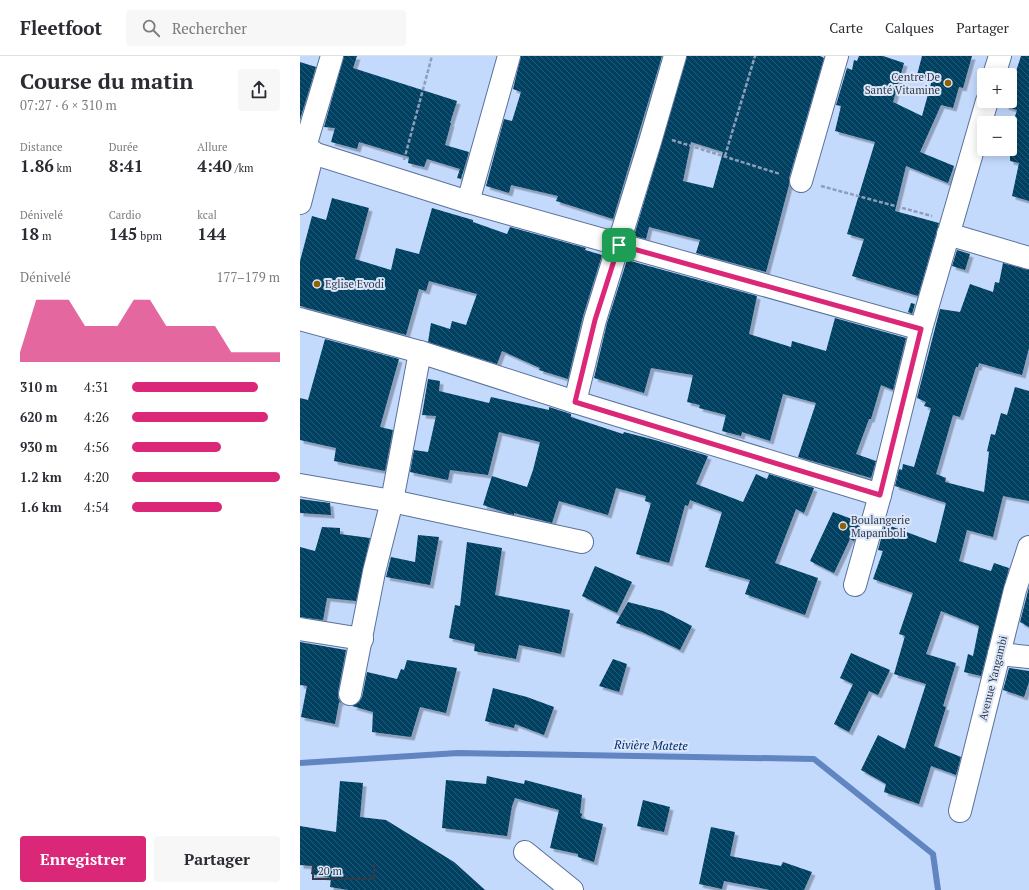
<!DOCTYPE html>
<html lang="fr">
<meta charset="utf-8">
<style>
:root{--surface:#fff;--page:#f7f7f7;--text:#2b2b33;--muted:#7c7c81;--line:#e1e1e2;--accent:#db2777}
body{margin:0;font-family:"PT Serif",serif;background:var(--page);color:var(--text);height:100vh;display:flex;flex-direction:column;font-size:15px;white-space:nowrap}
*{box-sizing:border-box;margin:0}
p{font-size:13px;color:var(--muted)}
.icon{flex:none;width:22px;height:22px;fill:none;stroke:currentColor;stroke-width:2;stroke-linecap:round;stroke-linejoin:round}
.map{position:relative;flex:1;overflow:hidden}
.drawer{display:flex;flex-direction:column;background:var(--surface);width:300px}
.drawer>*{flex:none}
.tools{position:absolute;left:677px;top:12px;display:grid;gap:8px}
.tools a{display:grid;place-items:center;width:40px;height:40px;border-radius:4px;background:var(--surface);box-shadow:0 2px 10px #0003;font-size:20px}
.scale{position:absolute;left:12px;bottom:10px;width:63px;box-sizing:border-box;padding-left:4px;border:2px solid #2f3a4c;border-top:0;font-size:11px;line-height:14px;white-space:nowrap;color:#2f3a4c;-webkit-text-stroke:3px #dbe6f8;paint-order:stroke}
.pin{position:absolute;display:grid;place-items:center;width:34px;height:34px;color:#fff;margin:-17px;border-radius:8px;box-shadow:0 2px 6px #0006}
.round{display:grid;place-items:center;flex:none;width:42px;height:42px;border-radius:4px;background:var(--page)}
.head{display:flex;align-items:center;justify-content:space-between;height:68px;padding:0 20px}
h1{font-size:22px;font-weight:600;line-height:30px}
.stats{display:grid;grid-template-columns:repeat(3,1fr);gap:6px;height:68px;padding:4px 20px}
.stats div{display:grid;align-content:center}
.stats b{font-size:17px;font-weight:600}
.stats small{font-size:11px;font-weight:400}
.stats p{font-size:11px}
.chart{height:112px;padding:8px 20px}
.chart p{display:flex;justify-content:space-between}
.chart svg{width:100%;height:72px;margin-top:4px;fill:var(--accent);opacity:.7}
.cta{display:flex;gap:8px;margin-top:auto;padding:8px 20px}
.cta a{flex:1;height:46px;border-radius:4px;background:var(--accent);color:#fff;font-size:16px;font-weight:600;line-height:46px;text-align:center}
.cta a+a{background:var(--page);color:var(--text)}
ul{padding:0 20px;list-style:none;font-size:13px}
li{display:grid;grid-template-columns:64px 48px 1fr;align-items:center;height:30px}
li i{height:10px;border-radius:5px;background:var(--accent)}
header{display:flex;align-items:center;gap:24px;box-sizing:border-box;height:56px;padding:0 20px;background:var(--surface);border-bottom:1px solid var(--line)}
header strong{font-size:19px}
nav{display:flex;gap:22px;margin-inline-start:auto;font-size:14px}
.search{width:280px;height:36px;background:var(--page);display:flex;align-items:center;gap:10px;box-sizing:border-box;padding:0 14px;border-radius:4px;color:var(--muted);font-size:15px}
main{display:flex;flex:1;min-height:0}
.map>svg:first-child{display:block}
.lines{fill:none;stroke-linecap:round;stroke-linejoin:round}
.stream{stroke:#6085c1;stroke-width:6}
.building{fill:url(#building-back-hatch);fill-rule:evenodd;filter:url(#shadow)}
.minor-casing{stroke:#5a729a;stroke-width:24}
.path{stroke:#8c9eba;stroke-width:2.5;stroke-dasharray:4 2;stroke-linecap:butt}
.minor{stroke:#fff;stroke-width:22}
.route-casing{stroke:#fff;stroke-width:8}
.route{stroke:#db2777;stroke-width:5}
.poi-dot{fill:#8d6306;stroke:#dbe6f8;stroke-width:1.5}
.labels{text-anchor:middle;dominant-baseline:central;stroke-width:4;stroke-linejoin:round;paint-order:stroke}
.poi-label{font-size:11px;fill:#2f3a4c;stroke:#dbe6f8;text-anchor:start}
.street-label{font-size:11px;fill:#2f3a4c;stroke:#dbe6f8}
.water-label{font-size:12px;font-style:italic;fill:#002c72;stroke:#dbe6f8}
</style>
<header>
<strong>Fleetfoot</strong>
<div class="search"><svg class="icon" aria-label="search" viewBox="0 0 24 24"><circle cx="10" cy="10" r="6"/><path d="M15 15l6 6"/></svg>Rechercher</div>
<nav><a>Carte</a><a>Calques</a><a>Partager</a></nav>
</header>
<main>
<section class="drawer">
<div class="head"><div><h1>Course du matin</h1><p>07:27 · 6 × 310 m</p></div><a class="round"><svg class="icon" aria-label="share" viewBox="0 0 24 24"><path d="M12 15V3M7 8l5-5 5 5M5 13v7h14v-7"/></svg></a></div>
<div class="stats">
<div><p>Distance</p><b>1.86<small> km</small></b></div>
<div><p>Durée</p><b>8:41</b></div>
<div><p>Allure</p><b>4:40<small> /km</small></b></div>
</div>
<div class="stats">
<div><p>Dénivelé</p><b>18<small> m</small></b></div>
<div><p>Cardio</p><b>145<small> bpm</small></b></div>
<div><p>kcal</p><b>144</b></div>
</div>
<div class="chart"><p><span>Dénivelé</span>177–179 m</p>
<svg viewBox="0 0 160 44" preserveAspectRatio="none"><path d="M0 44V38L10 6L20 6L30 6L40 22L50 22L60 22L70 6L80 6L90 22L100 22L110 22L120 22L130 38L140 38L150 38L160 38V44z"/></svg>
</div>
<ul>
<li><b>310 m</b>4:31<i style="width:85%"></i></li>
<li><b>620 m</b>4:26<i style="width:92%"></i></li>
<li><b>930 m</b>4:56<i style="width:60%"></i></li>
<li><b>1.2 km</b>4:20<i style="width:100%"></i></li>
<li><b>1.6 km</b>4:54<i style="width:61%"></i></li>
</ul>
<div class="cta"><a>Enregistrer</a><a>Partager</a></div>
</section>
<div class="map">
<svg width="729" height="834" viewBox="0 0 729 834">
<defs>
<pattern id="building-back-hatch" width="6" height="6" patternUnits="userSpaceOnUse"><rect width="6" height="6" fill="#003f60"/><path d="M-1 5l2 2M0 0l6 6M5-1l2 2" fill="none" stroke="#275a75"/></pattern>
<filter id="shadow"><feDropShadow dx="3.5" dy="3.5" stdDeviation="0" flood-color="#0004"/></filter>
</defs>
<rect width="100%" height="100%" fill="#c4dafd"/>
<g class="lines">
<polyline class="stream" points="0,707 158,697 514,703 633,798 638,834"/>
</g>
<g class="building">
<polygon points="44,0 57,0 53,12 157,45 150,67 151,67 145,89 169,96 161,123 157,122 160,113 127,103 124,111 108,107 109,101 59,86 57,93 31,86 35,72 24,71"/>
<polygon points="221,0 362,0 313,163 256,145 258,140 211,129 209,137 186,130 204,63 212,65 221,36 213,33"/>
<path d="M387,0H520L524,2L489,122V129L466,216L396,197L400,184L349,171L346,183L334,180ZM391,86L423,96L413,132L383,125Z"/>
<polygon points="559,0 583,0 604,7 593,46 622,60 632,24 617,19 622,0 672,0 663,32 659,31 653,52 641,49 620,96 654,110 648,127 606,110 595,155 639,167 618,240 552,220 564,183 547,178 575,86 535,75 541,50 536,49 547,12 552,14 554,4 557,5"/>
<polygon points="721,0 729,0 729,145 712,140 719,107 710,105 710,76 717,54 705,50 706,45 710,45 710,34"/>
<polygon points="0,6 16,11 0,64"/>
<polygon points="32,142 69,152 55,203 91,214 96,192 119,198 132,152 173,164 173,166 207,178 210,171 286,192 285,194 302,199 283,260 268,323 239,314 240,312 202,295 197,308 128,286 131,267 150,273 152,265 166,269 177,238 129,225 126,235 119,233 106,279 0,250 0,205 12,160 26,164"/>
<polygon points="657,194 670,198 665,214 652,210"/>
<polygon points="327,204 457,240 449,278 491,291 492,285 526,295 535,262 606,282 593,334 581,329 571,363 569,363 556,398 576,405 571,422 498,401 516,347 483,338 470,385 442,376 441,380 422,375 426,359 399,352 400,349 387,346 393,319 351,312 344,337 294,322 307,267"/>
<polygon points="703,207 729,214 729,292 722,319 679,307 678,311 676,311 660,361 653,359 636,418 646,422 645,426 684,436 689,396 687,395 691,378 695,379 701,357 707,359 715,331 729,335 729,445 703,440 693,481 667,474 659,505 691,515 694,507 709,512 681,620 664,616 668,598 673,600 679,570 641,555 626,598 656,607 643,650 646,651 634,690 661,701 656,719 631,710 619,748 584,736 586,728 561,714 578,679 605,693 626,628 594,618 605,580 599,578 613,537 573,523 583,495 578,494 585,468 636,487 646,447 595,430 599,413 602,414 603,408 614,411 631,352 624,350 626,346 617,342 640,253 660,256 670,228 693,236 695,226 699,227"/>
<polygon points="611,247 615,248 612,258 608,256"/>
<polygon points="25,283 99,303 80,371 93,374 85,415 34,405 36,392 0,384 0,342 8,344"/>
<polygon points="128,323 140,325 139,335 189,347 191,341 249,354 249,351 271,358 271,361 323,378 324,376 355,384 408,400 396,428 443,446 456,418 467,423 469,418 514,432 504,457 496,453 475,507 518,522 505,559 445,538 450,524 405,511 422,456 390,444 388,450 385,449 369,507 336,498 351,447 345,445 346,440 316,432 308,459 259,445 252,467 214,457 214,459 210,458 183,449 192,420 227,431 233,414 240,386 199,376 188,419 150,414 148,424 110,416 114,394 128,396 136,360 122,359"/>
<polygon points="0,443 30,447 31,459 0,457"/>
<polygon points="533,456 560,466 554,485 550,483 534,517 510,505"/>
<polygon points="22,471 40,472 40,478 70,482 56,545 27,542 23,564 0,561 0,491 15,495"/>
<polygon points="118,479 139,481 130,529 86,521 91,501 115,506"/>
<polygon points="167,486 202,492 195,539 270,554 261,598 219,589 216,603 174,595 175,588 149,582 155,549 160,550"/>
<polygon points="295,510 332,526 317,557 282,540"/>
<polygon points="729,531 729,571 720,566"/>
<polygon points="328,546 363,555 392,570 380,594 342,576 316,567"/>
<polygon points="0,586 46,594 38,636 38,642 41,647 39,646 35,668 1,661 7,630 0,629"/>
<polygon points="551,597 590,614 578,639 569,635 549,676 534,668 553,628 540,622"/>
<polygon points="313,603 327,608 319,636 299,630"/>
<polygon points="107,604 157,612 146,657 120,651 111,681 72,676 73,656 52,650 59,646 62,641 67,616 97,623 101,613 104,614"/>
<polygon points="709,612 729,615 729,626 724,641 703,634"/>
<polygon points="193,632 227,641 254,651 244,679 215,668 214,672 185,665"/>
<polygon points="187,720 224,728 225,724 282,739 280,757 282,758 281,762 303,768 294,806 278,801 278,798 250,792 259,754 215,742 212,750 207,780 142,772 146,724 186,728"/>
<polygon points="40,725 63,727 60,761 86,764 154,806 185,834 48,834 30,831 31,822 11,818 12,810 0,809 0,770 36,776"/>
<polygon points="343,744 370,751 364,776 337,770"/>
<polygon points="411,771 435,776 430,800 481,810 483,806 512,816 504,834 470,834 424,825 422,833 399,828"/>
</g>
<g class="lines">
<defs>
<g id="minor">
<polyline points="694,19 700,0"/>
<polyline points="0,93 168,146 621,273"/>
<polyline points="4,94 32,0"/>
<polyline points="501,125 537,0"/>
<polyline points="168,146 209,0"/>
<polyline points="0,147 13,96"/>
<polyline points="648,178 729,202"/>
<polyline points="0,263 120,296 275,346 580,439"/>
<polyline points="275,346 295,264 350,86 375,0"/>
<polyline points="0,429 92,445 282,486"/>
<polyline points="555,529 580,439 621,273 687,45"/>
<polyline points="0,573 62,583"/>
<polyline points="699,598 729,601"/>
<polyline points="50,638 74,516 92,445 120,296"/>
<polyline points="660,755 715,534 729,491"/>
<polyline points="225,796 272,834"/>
</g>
</defs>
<use href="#minor" class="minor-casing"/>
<g class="path">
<polyline points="372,84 480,118"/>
<polyline points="425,100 455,0"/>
<polyline points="104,104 132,0"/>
<polyline points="521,130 632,160"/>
</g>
<use href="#minor" class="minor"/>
</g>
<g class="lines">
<defs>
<polygon id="route" points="319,189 621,273 580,439 275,346 295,264"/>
</defs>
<use href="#route" class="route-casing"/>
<use href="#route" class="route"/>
</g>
<g class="poi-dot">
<circle cx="648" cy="27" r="4"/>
<circle cx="17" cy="228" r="4"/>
<circle cx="543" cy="470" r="4"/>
</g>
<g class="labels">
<g class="poi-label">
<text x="640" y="21" text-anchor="end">Centre De<tspan x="640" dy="13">Santé Vitamine</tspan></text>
<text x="25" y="228">Eglise Evodi</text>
<text x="551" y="464">Boulangerie<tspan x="551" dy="13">Mapamboli</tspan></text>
</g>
<g class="street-label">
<text transform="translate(693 622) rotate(-76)">Avenue Yangambi</text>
</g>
<g class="water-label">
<text transform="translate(351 689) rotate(1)">Rivière Matete</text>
</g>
</g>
</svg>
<div class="tools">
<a>+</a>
<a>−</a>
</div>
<div class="scale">20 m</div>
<div class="pin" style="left:319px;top:189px;background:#1e9e55"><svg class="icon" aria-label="arrive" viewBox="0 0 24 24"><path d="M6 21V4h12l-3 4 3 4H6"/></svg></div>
</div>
</main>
